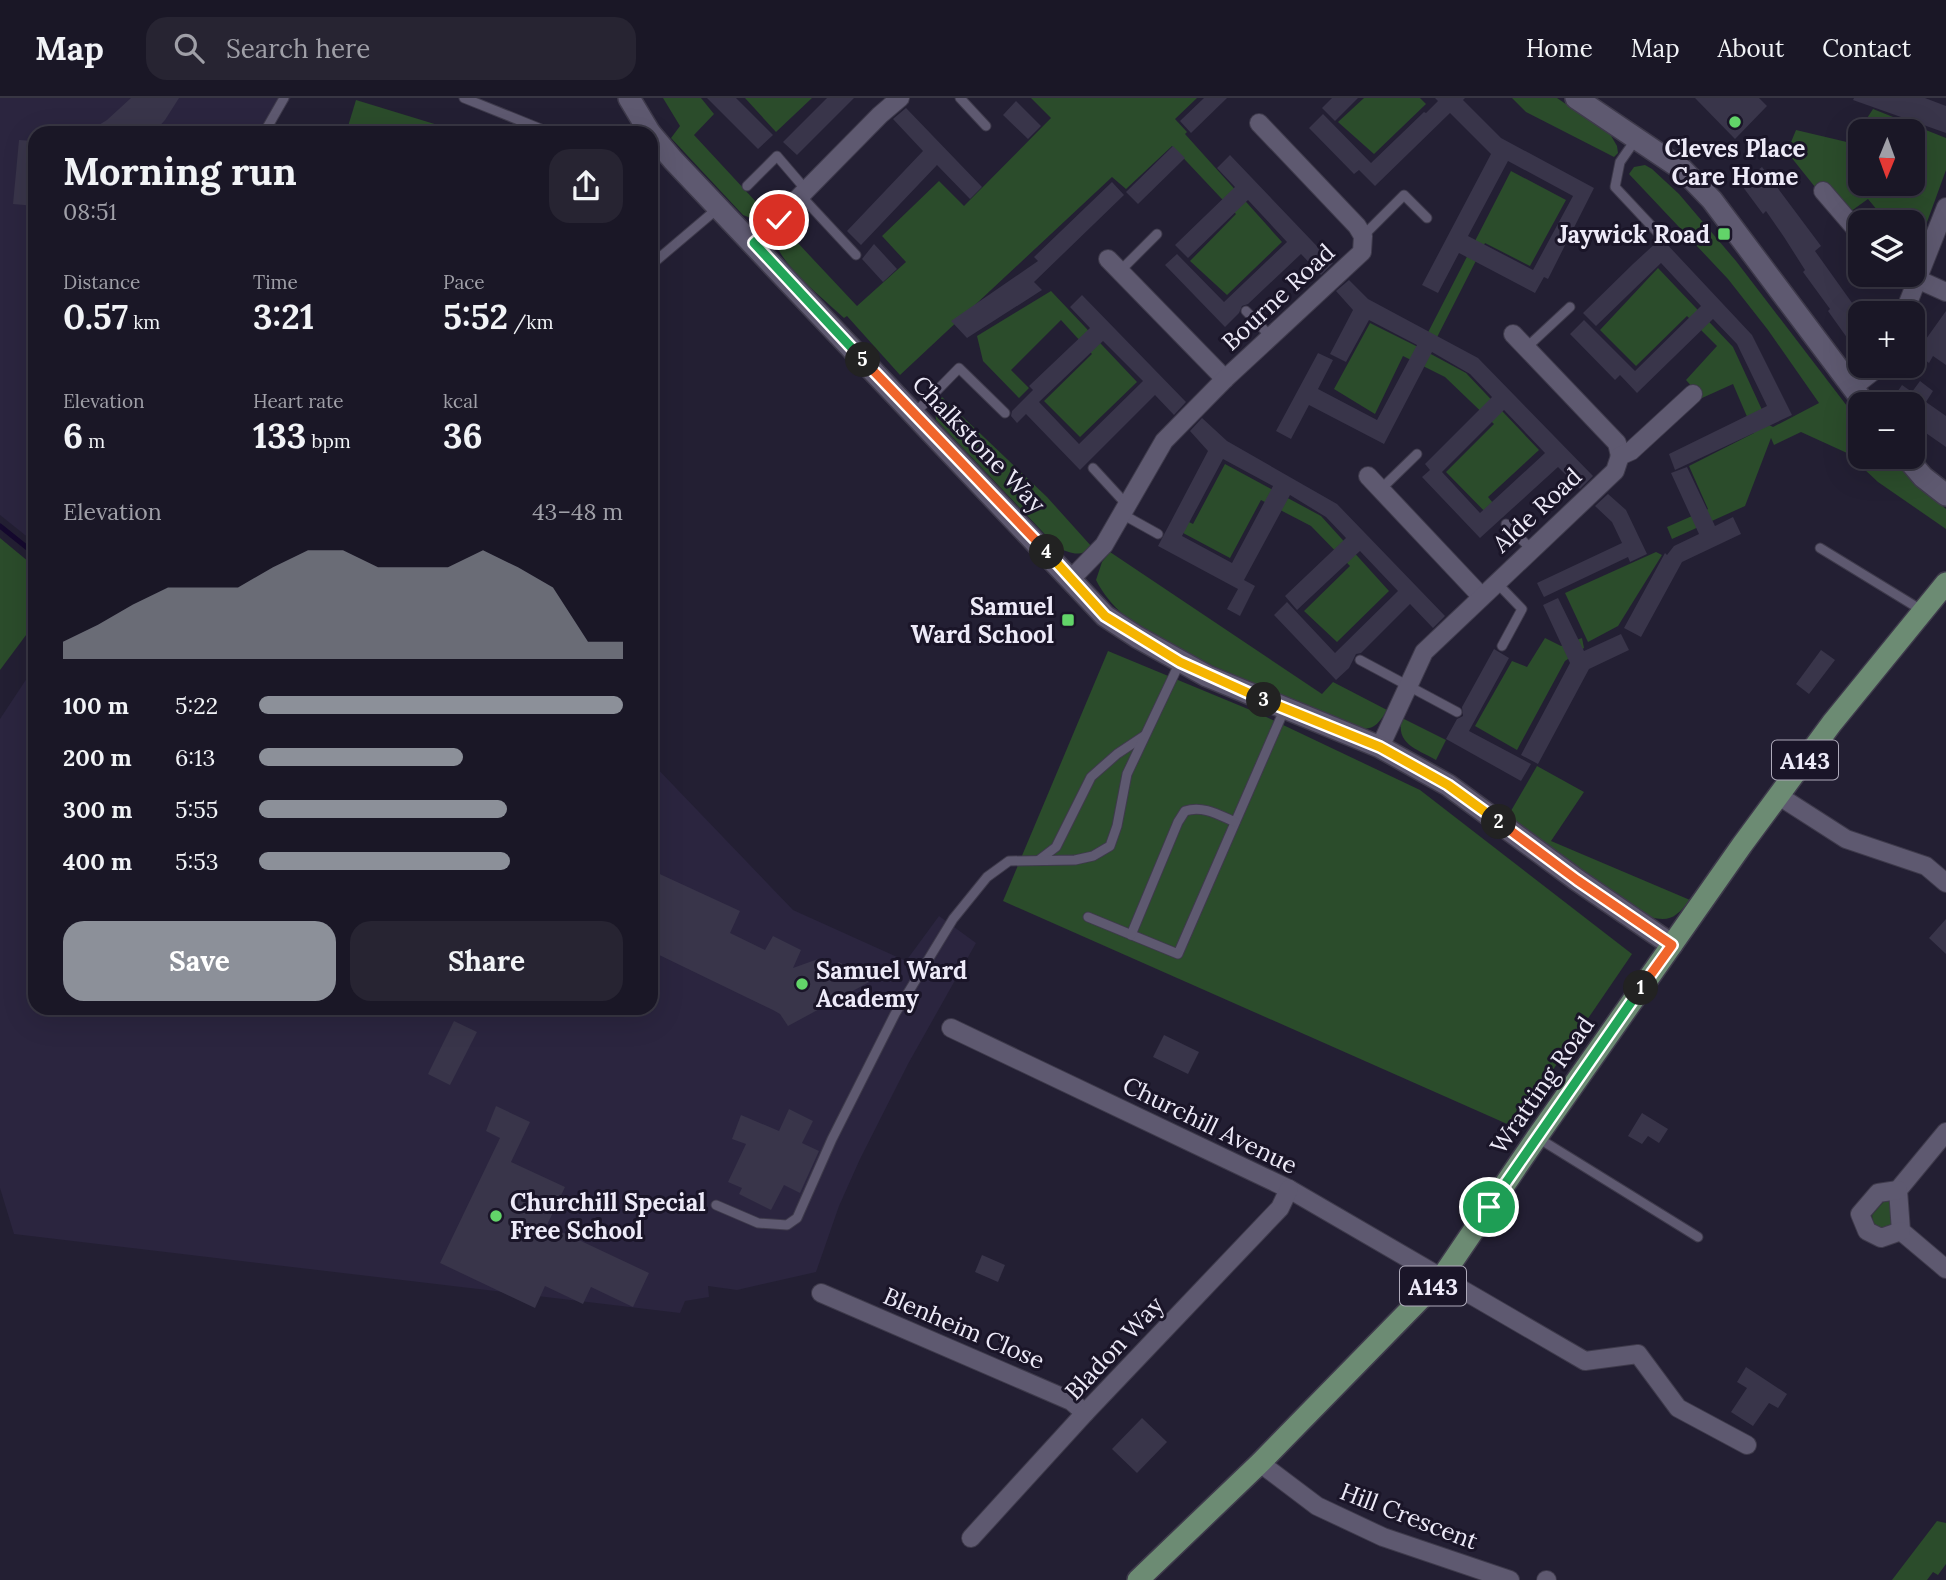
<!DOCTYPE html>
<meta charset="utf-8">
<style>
:root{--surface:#1a1726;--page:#272432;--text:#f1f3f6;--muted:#9f9fa7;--line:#383643;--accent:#8c9099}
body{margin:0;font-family:Lora,serif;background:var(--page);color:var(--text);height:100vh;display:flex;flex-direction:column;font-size:26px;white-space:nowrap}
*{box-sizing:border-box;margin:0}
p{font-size:23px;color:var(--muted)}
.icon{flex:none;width:38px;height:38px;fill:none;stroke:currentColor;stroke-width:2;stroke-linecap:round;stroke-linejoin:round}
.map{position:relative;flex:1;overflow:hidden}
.panel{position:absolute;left:28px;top:28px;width:630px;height:889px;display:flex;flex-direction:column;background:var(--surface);border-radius:21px;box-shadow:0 7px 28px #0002,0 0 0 2px var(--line)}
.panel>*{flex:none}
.needle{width:46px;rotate:181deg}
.tools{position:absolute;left:1848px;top:21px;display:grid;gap:14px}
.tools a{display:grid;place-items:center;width:77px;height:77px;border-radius:14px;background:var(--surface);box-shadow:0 7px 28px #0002,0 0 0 2px var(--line);font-size:35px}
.pin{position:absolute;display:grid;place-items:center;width:60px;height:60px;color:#fff;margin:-30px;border:4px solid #fff;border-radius:50%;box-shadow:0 2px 7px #0007}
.km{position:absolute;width:35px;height:35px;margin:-18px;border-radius:50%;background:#222;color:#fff;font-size:19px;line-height:35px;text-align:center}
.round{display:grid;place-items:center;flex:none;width:74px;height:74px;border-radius:21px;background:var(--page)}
.headline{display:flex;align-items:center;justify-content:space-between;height:119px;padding:0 35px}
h1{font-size:38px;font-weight:700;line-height:52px}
.metrics{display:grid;grid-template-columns:repeat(3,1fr);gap:10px;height:119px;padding:7px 35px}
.metrics div{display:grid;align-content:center}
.metrics b{font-size:35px;font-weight:700}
.metrics small{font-size:19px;font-weight:400}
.metrics p{font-size:19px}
.chart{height:196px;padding:14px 35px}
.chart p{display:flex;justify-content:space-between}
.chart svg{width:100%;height:126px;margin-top:7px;fill:var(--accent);opacity:.7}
.button{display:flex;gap:14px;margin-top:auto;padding:14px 35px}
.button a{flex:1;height:80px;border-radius:21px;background:var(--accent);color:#fff;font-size:28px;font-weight:700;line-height:80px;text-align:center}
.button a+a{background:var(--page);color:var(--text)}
ul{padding:0 35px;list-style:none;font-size:23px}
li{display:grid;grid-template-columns:112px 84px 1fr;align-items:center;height:52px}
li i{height:18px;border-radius:9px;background:var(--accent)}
header{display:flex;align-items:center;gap:42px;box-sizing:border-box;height:98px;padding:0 35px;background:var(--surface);border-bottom:2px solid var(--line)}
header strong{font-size:33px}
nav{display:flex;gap:38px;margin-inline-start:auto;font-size:24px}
.search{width:490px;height:63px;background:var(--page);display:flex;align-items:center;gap:18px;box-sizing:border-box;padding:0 24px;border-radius:21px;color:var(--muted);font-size:26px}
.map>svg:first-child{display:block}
.built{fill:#2b253f}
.green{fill:#2b4c2b;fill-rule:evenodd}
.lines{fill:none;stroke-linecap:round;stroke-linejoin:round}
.stream{stroke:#15092e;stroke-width:5}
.building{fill:#39354a;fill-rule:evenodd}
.service-casing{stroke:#3e3a4b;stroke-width:11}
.minor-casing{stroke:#3e3a4b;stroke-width:20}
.tertiary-casing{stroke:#3e3a4b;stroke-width:24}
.primary-casing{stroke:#3e3a4b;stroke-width:24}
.service{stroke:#5e5970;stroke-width:9}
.minor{stroke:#5e5970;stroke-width:18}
.tertiary{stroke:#5e5970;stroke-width:21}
.primary{stroke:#6c8b73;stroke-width:21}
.split-1-casing{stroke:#fff;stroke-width:14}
.split-2-casing{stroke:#fff;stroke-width:14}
.split-3-casing{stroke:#fff;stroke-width:14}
.split-4-casing{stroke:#fff;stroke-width:14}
.split-5-casing{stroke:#fff;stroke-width:14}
.split-6-casing{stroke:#fff;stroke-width:14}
.split-1{stroke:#22a559;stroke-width:9}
.split-2{stroke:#f0652b;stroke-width:9}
.split-3{stroke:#f5b400;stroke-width:9}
.split-4{stroke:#f5b400;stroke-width:9}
.split-5{stroke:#f0652b;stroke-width:9}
.split-6{stroke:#22a559;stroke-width:9}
.poi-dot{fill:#62d469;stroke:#1a1528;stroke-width:2.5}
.labels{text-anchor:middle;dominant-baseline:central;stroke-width:6;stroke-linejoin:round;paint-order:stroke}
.shield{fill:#1a1528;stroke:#aeaaba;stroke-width:2}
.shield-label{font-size:23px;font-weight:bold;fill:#edeaf8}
.poi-label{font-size:24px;font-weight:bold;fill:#edeaf8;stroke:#1a1528;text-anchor:end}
.street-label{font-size:24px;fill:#edeaf8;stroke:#1a1528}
</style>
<header>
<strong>Map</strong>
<div class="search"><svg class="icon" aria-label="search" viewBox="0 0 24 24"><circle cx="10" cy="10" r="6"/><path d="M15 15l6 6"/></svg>Search here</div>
<nav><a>Home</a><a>Map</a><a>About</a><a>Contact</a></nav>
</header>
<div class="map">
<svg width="1946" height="1482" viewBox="0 0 1946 1482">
<rect width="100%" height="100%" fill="#231f33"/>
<g class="built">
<polygon points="0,0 291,0 267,35 35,35 35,445 0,417"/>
<polygon points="35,568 35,910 651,910 651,664 793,812 906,863 939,818 976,845 908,966 860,1061 839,1108 816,1174 737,1192 708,1188 709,1199 685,1203 680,1215 14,1136 0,1090 0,621"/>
</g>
<g class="green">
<polygon points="663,0 701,0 714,16 694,37 769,118 753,121 743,117 671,40 680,28"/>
<polygon points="745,0 812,0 776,34"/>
<path d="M1031,0H1197L1175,21L1187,34L1185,36L1282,144L1227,197L1190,163L1236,116L1172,48L1126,91L1112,79L900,277L847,218L844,220C826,203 787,172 778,150C776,144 776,138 777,133L781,127L857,208L906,164L882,138L939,83L964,108L1051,20Z"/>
<polygon points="1364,0 1420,0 1426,6 1374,56 1338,24"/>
<polygon points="1512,0 1557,0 1610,36 1617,48 1618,55 1614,59 1526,14"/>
<polygon points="356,2 464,35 346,35"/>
<path d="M1873,11L1946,40V72L1915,157H1913V124H1887L1868,101L1847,116L1815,89L1787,54L1796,32L1851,45ZM1860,33H1913V86H1860Z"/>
<polygon points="1645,67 1652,71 1679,96 1736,163 1860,325 1860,359 1887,359 1946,411 1946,431 1878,384 1847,355 1801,334 1774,347 1771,340 1745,408 1672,441 1667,429 1708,411 1689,368 1754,335 1733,286 1702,300 1686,282 1717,248 1687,218 1636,268 1600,232 1658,170 1733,249 1769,327 1773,329 1819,305 1768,232 1728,181 1629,76 1634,69"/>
<polygon points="1511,73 1566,102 1530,168 1485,145 1429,255 1466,275 1539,352 1488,399 1504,418 1495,424 1446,374 1494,326 1445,279 1403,258 1375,316 1334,291 1370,225 1420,250"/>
<polygon points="1051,193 1137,284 1080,339 1044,303 1092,256 1061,222 1011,272 1029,290 1019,300 983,263 977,238"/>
<path d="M942,299L1047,399L1092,449C1080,460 1071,455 1058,450L936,322L935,311Z"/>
<polygon points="1225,366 1321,418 1389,493 1337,544 1304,513 1350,468 1311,428 1261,402 1230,460 1170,428 1175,417 1193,426"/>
<polygon points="0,440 35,469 35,525 0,572"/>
<path d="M1110,454L1322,596L1333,584L1387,612C1378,627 1374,632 1356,631C1322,616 1287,601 1253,586C1201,563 1123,536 1096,482L1102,464Z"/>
<polygon points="1656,454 1662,457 1618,528 1588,544 1565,495"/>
<polygon points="1545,540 1561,548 1582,540 1584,550 1565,563 1517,652 1475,628 1512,563 1527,569"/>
<polygon points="1108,553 1260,616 1420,692 1632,856 1514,1029 1003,803"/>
<path d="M1402,620L1446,642L1436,662C1417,651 1395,646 1402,620Z"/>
<path d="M1537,668L1584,694L1551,743L1690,802C1675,820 1670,825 1646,818L1508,718Z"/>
<polygon points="1887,1100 1893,1103 1895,1123 1887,1131 1878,1132 1873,1127 1872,1117"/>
<polygon points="1937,1423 1946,1425 1946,1466 1938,1477 1933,1474 1927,1482 1892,1482"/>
</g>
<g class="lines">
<polyline class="stream" points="0,428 35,456"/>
</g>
<g class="building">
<polygon points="131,0 179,0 165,22 153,35 86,35 107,22"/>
<polygon points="707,0 736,0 773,37 758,51"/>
<polygon points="827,0 854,0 797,57 783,44"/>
<polygon points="1204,0 1227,0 1191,35 1180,23"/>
<polygon points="1332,0 1358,0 1335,23 1322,10"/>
<path d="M1435,0H1465L1463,2L1501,40L1594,90L1548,181L1544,179L1535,195L1459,155L1438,195L1422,187L1491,56L1450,15L1375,88L1359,72L1354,76L1309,30L1323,16L1371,65L1424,14L1426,15L1438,3ZM1508,63L1573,98L1533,172L1468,138Z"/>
<polygon points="1695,0 1759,0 1767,8 1735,41"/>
<polygon points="1854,0 1925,0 1946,8 1946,35 1853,2"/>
<polygon points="1016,3 1041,28 1028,41 1003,17"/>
<polygon points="906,10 982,89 970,101 937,67 861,147 847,133 923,53 893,21"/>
<polygon points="19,42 35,43 35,108 13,106"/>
<polygon points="1173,48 1185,60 1138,106 1126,94"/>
<polygon points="1230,57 1333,165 1321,177 1301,156 1248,206 1242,208 1239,215 1225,229 1165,167 1177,156 1224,204 1287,144 1248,102 1188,160 1175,147 1235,89 1217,70"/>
<polygon points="1762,69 1821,148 1815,153 1860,216 1860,258 1828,213 1830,211 1803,174 1805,172 1784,139 1766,113 1763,116 1740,85"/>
<polygon points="1112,84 1124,97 1034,184 1042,192 967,240 951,223 1038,163 1034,159"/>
<polygon points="1663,142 1752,237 1792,317 1675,372 1669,356 1767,308 1737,246 1713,221 1637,295 1620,277 1615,282 1570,236 1584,222 1635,273 1701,208 1661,165 1596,228 1583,215 1633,166 1658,143"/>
<polygon points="874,146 897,171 883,184 862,161"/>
<path d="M1349,182L1368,201L1478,260L1593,378L1580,391L1558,369L1480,440L1422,379L1430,372L1425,366L1492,299L1470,276L1432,254L1384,346L1309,307L1291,341L1276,333L1318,255L1333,262L1318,291L1377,322L1417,247L1369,222L1346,264L1330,256L1353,212L1336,193ZM1504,312L1545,355L1480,415L1442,374Z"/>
<path d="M1082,197L1186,304L1174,317L1155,297L1080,372L1026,316L1017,325L1011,318L1012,313L1033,292L1029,288L1090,230L1070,209ZM1103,243L1143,283L1079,346L1039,304Z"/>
<polygon points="1946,213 1946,267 1933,258 1929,265 1916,255"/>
<polygon points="1920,283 1933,293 1926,304 1946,318 1946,349 1913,326 1913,306 1889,306 1902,287 1912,294"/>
<path d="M1202,320L1227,343L1337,406L1445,518L1433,530L1410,506L1361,555L1356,556L1349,570L1336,582L1274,517L1287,504L1335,555L1398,493L1360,453L1297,512L1285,498L1346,440L1326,419L1290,397L1244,482L1255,488L1240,518L1227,511L1238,491L1158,448L1208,353L1190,333ZM1223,361L1273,388L1232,465L1182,438Z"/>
<polygon points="1687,369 1715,428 1733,419 1741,436 1682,464 1641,539 1624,530 1665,455 1667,457 1674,448 1699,436 1671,375"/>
<polygon points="1608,396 1626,412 1647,456 1630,464 1628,459 1544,499 1537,485 1622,445 1612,424 1595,408"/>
<polygon points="1558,500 1584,553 1621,536 1629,552 1589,571 1538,666 1521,657 1570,565 1543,507"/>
<polygon points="1494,551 1509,560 1469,633 1531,666 1521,683 1446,641 1457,621 1463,618 1462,609"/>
<polygon points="1821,552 1835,562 1809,596 1796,586"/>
<polygon points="651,772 740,813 730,835 765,852 773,838 801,852 793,870 818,861 825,873 839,864 873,882 788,928 780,916 773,912 651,853"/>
<polygon points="1946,821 1946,856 1929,840"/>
<polygon points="454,923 477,934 450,987 428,976"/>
<polygon points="1164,937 1199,954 1188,976 1153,959"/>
<polygon points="496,1008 530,1024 511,1064 565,1089 547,1127 649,1175 633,1209 591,1189 583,1206 545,1188 535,1210 440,1165 500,1040 486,1033"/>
<polygon points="789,1011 813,1023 802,1045 819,1053 800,1095 784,1087 771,1112 739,1096 742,1090 728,1084 746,1046 732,1041 741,1017 779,1033"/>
<polygon points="1642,1015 1668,1031 1659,1045 1648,1038 1642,1046 1628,1038"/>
<polygon points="982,1157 1005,1167 998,1184 975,1174"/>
<polygon points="1746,1269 1787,1296 1778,1310 1769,1305 1753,1328 1731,1314 1747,1290 1737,1284"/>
<polygon points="1142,1320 1167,1344 1137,1375 1112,1351"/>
</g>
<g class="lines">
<defs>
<g id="service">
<polyline points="464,0 551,35"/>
<polyline points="960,0 986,28"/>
<polyline points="264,35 284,0"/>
<polyline points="1636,41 1620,64 1615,89 1659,136"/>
<polyline points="747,88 777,58 807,93"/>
<polyline points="802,99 856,157"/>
<polyline points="1363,138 1404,97 1427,120"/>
<polyline points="651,149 659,159"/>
<polyline points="651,167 717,111"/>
<polyline points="1120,173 1157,136"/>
<polyline points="1246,213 1271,239"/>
<polyline points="1526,250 1570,209"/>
<polyline points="914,316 959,270 1005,315"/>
<polyline points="1093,370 1127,407"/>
<polyline points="1381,391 1417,356"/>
<polyline points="1122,416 1158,436"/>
<polyline points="1506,426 1531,451"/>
<polyline points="1820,450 1923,513"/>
<polyline points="1496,484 1522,511 1502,548"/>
<polyline points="1360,562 1457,614"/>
<polyline points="1039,762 1056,749 1091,679 1117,656 1144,638"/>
<polyline points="1088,819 1178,856 1285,610"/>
<path d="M1131,837L1178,724L1185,713C1203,707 1219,717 1235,724"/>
<polyline points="1538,1040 1698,1139"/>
<polyline points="716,1107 758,1125 787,1127 797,1120 832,1041 895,916 953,821 987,779 1009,763 1075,762 1093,758 1110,748 1117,728 1127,676 1180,564"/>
</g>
<g id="minor">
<polyline points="1823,93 1860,136"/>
<polyline points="754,145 880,17 900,0"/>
<polyline points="1108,161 1225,281"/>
<polyline points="1908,177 1946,194"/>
<polyline points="1904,215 1946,109"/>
<polyline points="1513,236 1617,345 1620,358"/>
<polyline points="1852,290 1880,268"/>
<polyline points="1368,378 1481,498"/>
<polyline points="1072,480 1104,447 1164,343 1225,281 1362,154 1363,138 1357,128 1259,25"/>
<polyline points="1380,649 1424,554 1615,373 1620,358 1631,353 1693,296"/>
<polyline points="1779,698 1846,741 1926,768 1946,785"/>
<polyline points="951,930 1289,1091 1585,1263 1638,1256 1678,1310 1747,1347"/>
<polyline points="1946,1034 1898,1092 1901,1133 1946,1171"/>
<polyline points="1898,1092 1878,1095 1860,1116 1867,1133 1881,1140 1901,1133"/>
<polyline points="821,1195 1071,1303 1085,1315"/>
<polyline points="1260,1365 1317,1408 1383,1439 1510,1482"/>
<polyline points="971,1440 1085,1315 1280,1110 1289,1091"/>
<polyline points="1546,1482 1547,1482"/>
</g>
<g id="tertiary">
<polyline points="629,0 650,35"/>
<polyline points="1576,0 1683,72 1712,102 1865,306"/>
<polyline points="651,36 673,62 1105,518 1137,539 1207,578 1380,649 1448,687 1577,782 1672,847"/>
<polyline points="1906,359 1923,379 1946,397"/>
</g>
<polyline id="primary" points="1138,1482 1260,1365 1442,1179 1537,1039 1742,747 1832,625 1946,485"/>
</defs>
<use href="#service" class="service-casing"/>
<use href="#minor" class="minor-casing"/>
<use href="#tertiary" class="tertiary-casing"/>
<use href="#primary" class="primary-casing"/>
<use href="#service" class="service"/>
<use href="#minor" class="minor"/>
<use href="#tertiary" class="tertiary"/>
<use href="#primary" class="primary"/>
</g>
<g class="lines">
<defs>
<polyline id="split-1" points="1489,1109 1641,890"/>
<polyline id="split-2" points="1499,724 1577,782 1672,847 1641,890"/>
<polyline id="split-3" points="1264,602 1380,649 1448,687 1499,724"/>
<polyline id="split-4" points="1047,454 1105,518 1180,564 1264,602"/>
<polyline id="split-5" points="863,262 1047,454"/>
<polyline id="split-6" points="779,122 754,145 863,262"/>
</defs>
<use href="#split-1" class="split-1-casing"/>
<use href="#split-2" class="split-2-casing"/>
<use href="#split-3" class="split-3-casing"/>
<use href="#split-4" class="split-4-casing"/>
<use href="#split-5" class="split-5-casing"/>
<use href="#split-6" class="split-6-casing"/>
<use href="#split-1" class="split-1"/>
<use href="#split-2" class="split-2"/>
<use href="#split-3" class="split-3"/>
<use href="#split-4" class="split-4"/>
<use href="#split-5" class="split-5"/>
<use href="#split-6" class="split-6"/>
</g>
<g class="poi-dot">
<circle cx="1735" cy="24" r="7"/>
<rect x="1717" y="129" width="14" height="14" rx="3.5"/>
<rect x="1061" y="515" width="14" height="14" rx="3.5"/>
<circle cx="802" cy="886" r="7"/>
<circle cx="496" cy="1118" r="7"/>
</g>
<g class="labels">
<g class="shield">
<rect x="1772" y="642.5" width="66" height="39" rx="5"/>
<rect x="1400" y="1168.5" width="66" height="39" rx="5"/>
</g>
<g class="shield-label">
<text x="1805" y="662">A143</text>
<text x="1433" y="1188">A143</text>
</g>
<g class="poi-label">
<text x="1735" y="50" text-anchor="middle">Cleves Place<tspan x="1735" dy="28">Care Home</tspan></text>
<text x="1710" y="136">Jaywick Road</text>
<text x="1054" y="508">Samuel<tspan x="1054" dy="28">Ward School</tspan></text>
<text x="816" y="872" text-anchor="start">Samuel Ward<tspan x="816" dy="28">Academy</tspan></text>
<text x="510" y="1104" text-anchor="start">Churchill Special<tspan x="510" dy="28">Free School</tspan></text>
</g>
<g class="street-label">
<text transform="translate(1278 199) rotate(-43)">Bourne Road</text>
<text transform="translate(979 346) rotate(46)">Chalkstone Way</text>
<text transform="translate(1537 412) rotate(-43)">Alde Road</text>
<text transform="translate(1542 987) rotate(-55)">Wratting Road</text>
<text transform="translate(1210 1027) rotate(26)">Churchill Avenue</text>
<text transform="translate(964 1230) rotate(23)">Blenheim Close</text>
<text transform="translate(1114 1250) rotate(-47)">Bladon Way</text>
<text transform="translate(1409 1418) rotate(21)">Hill Crescent</text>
</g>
</g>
</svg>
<div class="tools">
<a><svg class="needle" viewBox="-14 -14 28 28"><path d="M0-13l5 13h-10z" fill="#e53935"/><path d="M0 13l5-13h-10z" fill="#9f9fa7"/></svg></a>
<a><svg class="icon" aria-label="layers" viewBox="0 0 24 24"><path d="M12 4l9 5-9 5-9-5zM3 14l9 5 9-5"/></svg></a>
<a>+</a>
<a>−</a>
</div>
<div class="pin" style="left:1489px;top:1109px;background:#1e9e55"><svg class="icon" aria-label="arrive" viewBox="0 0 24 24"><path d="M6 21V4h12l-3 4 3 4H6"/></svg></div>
<div class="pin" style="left:779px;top:122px;background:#d93025"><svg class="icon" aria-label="check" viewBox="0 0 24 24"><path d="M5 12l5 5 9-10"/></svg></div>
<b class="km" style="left:1641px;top:890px">1</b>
<b class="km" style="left:1499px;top:724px">2</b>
<b class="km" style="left:1264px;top:602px">3</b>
<b class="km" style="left:1047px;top:454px">4</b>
<b class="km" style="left:863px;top:262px">5</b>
<section class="panel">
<div class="headline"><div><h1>Morning run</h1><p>08:51</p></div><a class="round"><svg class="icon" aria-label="share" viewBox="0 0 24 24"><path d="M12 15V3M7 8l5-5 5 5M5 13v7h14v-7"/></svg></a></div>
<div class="metrics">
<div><p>Distance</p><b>0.57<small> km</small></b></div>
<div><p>Time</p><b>3:21</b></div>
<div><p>Pace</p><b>5:52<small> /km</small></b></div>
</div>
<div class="metrics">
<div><p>Elevation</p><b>6<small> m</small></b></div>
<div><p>Heart rate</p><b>133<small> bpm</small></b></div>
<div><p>kcal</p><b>36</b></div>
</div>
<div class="chart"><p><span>Elevation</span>43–48 m</p>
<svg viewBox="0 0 160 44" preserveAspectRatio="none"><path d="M0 44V38L10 32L20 25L30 19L40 19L50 19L60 12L70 6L80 6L90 12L100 12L110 12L120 6L130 12L140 19L150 38L160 38V44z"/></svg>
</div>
<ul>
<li><b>100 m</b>5:22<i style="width:100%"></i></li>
<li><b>200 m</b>6:13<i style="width:56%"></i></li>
<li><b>300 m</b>5:55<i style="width:68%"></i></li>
<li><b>400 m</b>5:53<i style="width:69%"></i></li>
</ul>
<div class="button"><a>Save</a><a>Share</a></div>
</section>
</div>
